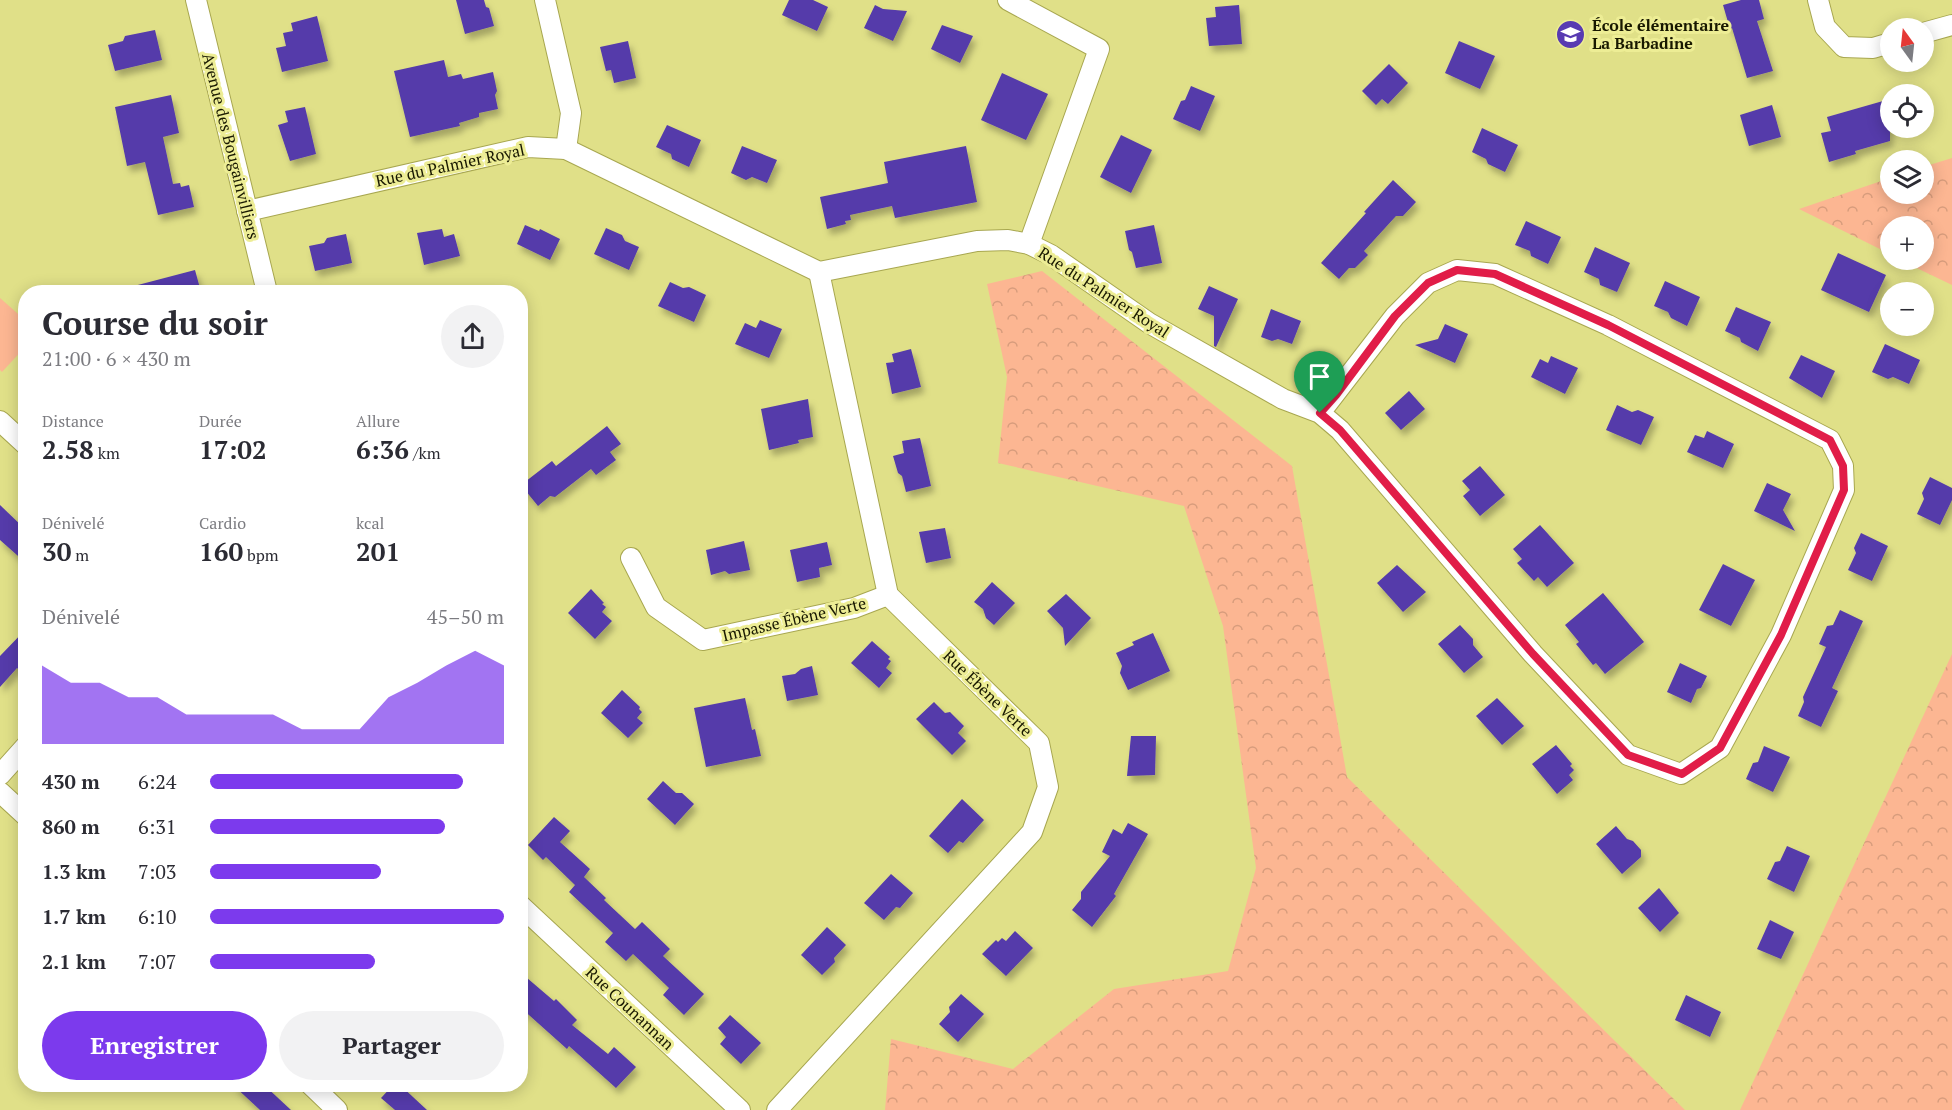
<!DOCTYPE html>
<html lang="fr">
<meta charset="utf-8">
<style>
:root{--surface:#fff;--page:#f2f2f3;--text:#2b2b33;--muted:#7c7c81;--accent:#7c3aed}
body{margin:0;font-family:"PT Serif",serif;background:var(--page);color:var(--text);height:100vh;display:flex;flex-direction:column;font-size:22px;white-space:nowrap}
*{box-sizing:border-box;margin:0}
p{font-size:20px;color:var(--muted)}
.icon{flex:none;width:33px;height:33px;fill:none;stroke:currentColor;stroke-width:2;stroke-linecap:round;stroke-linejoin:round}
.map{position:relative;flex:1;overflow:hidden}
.panel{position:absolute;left:18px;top:285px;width:510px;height:807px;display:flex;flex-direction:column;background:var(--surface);border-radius:24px;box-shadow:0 3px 15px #0003}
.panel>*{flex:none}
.needle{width:39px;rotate:345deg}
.tools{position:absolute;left:1880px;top:18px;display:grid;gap:12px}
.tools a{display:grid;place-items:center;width:54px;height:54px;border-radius:50%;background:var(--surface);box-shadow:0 3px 15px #0003;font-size:30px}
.pin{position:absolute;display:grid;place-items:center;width:51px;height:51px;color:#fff;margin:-62px -26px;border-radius:50% 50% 50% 0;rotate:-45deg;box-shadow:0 0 6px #0007}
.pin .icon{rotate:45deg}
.round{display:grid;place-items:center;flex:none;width:63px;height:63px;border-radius:32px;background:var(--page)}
.summary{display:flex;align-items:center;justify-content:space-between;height:102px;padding:0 24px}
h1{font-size:33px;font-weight:800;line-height:45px}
.figures{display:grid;grid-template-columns:repeat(3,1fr);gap:9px;height:102px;padding:6px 24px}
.figures div{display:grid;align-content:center}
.figures b{font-size:26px;font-weight:800}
.figures small{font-size:16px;font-weight:400}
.figures p{font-size:16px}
.chart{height:168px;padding:12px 24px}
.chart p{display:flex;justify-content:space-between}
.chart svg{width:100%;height:108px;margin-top:6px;fill:var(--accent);opacity:.7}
.button{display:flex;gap:12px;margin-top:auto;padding:12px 24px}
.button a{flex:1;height:69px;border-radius:36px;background:var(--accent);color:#fff;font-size:24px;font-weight:800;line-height:69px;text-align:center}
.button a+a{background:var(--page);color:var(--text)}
ul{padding:0 24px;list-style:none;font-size:20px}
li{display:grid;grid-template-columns:96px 72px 1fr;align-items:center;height:45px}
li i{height:15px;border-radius:8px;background:var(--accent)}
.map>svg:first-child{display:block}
.grass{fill:#fcb692}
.forest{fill:url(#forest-crowns)}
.building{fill:#543baa;filter:url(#shadow)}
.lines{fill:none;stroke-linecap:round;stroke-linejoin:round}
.minor-casing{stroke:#a8a750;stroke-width:22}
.minor{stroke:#fff;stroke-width:20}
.route-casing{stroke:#fff;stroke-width:12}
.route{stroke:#e11d48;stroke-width:8}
.labels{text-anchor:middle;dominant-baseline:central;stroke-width:6;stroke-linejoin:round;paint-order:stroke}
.poi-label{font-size:16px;font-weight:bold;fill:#181800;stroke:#eded95;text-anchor:start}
.street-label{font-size:16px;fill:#181800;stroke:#eded95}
</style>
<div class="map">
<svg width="1952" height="1110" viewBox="0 0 1952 1110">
<defs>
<pattern id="forest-crowns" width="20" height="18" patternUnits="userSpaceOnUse" patternTransform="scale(1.5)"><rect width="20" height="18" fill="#fcb692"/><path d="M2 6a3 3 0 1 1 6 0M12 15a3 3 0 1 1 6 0" fill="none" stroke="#d79c7c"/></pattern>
<filter id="shadow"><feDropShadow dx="3.5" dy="6" stdDeviation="3" flood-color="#0004"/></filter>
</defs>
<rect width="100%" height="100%" fill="#e0e088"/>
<polygon class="grass" points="0,298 26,321 25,347 2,372 0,370"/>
<g class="forest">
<polygon points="1952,158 1952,285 1900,260 1923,260 1923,226 1890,226 1890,254 1799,209 1890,178 1890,194 1923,194 1923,167"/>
<polygon points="1042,271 1292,466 1347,777 1685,1110 885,1110 891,1039 1013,1069 1114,989 1228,971 1256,868 1223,626 1184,506 998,463 1007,377 987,284"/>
<polygon points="1952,654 1952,1110 1740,1110"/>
</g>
<g class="building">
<polygon points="456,0 484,0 486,7 489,8 494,26 465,34"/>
<polygon points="789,0 813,0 828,7 817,31 782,15"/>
<polygon points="1741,0 1759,0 1764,19 1757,21 1773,71 1747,78 1732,28 1730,29 1723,5"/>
<polygon points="875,5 883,9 907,11 893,41 864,28"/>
<polygon points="1239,5 1242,44 1209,46 1206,18 1216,17 1215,7"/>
<polygon points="317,16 328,61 282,72 276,48 286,46 283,33 293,31 291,23"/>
<polygon points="942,25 973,36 960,63 931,49"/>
<polygon points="155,30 162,60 115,71 108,45 123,41 125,36"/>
<polygon points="628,41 636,78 614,83 611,70 606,71 600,47"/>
<polygon points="1459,41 1495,56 1480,89 1445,73"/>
<polygon points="444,60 448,77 461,74 463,79 493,72 497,91 495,95 498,109 479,113 479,117 459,123 460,126 410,137 394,71"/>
<polygon points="1389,64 1408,83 1388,104 1382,99 1376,105 1362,91"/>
<polygon points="1002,73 1048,94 1026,140 981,120"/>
<polygon points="1191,86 1215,96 1200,131 1173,119 1181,101 1185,100"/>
<polygon points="171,95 179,133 163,137 173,184 180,183 181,187 189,185 194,207 158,215 145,162 127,166 115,107"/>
<polygon points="1890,99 1890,141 1855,151 1856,154 1829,162 1821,133 1831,131 1827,117"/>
<polygon points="1772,105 1781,137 1749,146 1740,115"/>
<polygon points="305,107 316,154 290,161 278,125 288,122 285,111"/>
<polygon points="667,125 701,140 689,167 672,159 671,154 656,147"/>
<polygon points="1482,128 1518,145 1505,172 1488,164 1486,159 1472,152"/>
<polygon points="1121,135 1152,150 1131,193 1100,177"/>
<polygon points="742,146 777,160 767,183 752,177 746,180 731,173"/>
<polygon points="966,146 977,202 895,218 892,206 850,215 851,220 845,221 846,224 827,229 820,197 888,183 884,162"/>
<polygon points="1393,180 1416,202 1403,216 1396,216 1364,251 1368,255 1355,268 1349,268 1339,279 1321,263 1366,213 1364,212"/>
<polygon points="1526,221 1561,237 1548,264 1531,256 1530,251 1515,245"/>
<polygon points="525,225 539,231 540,229 560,239 550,260 517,244"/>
<polygon points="1154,225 1162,263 1136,268 1132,252 1129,250 1125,231"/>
<polygon points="606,228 622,235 625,241 639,247 629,270 594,254"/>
<polygon points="442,229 444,237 454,234 460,256 424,265 417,233"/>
<polygon points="346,234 352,263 315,271 309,246 324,243 327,238"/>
<polygon points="1595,247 1630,263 1617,292 1600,285 1599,279 1584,272"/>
<polygon points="1838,253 1886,275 1869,312 1821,290"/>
<polygon points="195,270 201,292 135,292 134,286"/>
<polygon points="1665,281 1700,297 1687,326 1671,318 1668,312 1654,306"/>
<polygon points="670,282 683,288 689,287 706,295 694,322 658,306"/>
<polygon points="1209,286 1238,299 1216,347 1214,346 1214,316 1198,309"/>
<polygon points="1736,307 1771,322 1758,351 1741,342 1740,338 1725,331"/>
<polygon points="1271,309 1301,321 1292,344 1278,339 1272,341 1261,337"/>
<polygon points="760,320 782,329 769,358 735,344 745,323 756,328"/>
<polygon points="1445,324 1468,334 1455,363 1415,345 1438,339"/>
<polygon points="1885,344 1920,360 1909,384 1893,377 1888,379 1872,372"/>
<polygon points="911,349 921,387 892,394 886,363 894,362 892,354"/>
<polygon points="1801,355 1835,371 1822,398 1789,378"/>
<polygon points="1551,356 1578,368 1565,394 1531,377 1540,359 1548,363"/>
<polygon points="1409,391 1425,409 1401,430 1385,413"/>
<polygon points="808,399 813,437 798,440 799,443 769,450 761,409"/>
<polygon points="1617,405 1632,412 1638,410 1654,417 1641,445 1606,430"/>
<polygon points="607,426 621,444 610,452 616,460 596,475 591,469 555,497 550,496 538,506 521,485 552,461 556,466"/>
<polygon points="1707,431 1734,444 1723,468 1687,452 1695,435 1704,438"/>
<polygon points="920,438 931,486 906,492 902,476 898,473 893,456 904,453 902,441"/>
<polygon points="1480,466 1505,495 1480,516 1463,496 1470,490 1462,481"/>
<polygon points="1930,477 1952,488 1952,500 1940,525 1917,514 1924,499 1922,493"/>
<polygon points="1767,483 1791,494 1783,510 1795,531 1754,511"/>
<polygon points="0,505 26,530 26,563 0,540"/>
<polygon points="1540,525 1574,563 1547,587 1538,577 1534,581 1517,563 1522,559 1513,549"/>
<polygon points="945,528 951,558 926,563 919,532"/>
<polygon points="1861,533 1888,546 1872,581 1848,570 1856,553 1854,548"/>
<polygon points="744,541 750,570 729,574 725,571 711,575 706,550"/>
<polygon points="827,542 832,565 819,568 820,577 797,582 790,550"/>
<polygon points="1723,564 1755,580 1731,626 1699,610"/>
<polygon points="1397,565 1426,592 1403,612 1377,583"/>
<polygon points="992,582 1015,603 994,625 986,618 983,609 974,602"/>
<polygon points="591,589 604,603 602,604 606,607 602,612 612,621 595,639 568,613"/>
<polygon points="1603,593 1644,642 1605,674 1596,663 1593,665 1576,644 1579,642 1565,625"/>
<polygon points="1066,594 1091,618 1065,646 1063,628 1047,611"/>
<polygon points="1840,610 1863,621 1832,688 1838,691 1821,727 1798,716 1804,702 1803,697 1826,647 1819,644 1827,626 1833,625"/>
<polygon points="1460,625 1473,639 1473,645 1483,657 1464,673 1438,644"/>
<polygon points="26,629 26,676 17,668 0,687 0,656"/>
<polygon points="1153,633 1170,671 1128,690 1120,673 1122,666 1116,653 1134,645 1132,642"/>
<polygon points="872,641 890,657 888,659 891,661 886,668 892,673 879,688 851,663"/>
<polygon points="1680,663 1707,676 1701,688 1697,689 1691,703 1667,692"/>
<polygon points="812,666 818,695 787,701 782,676 795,674 801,669"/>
<polygon points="622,690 640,707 639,709 642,712 637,718 643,723 628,738 601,713"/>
<polygon points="745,698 752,730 755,729 761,756 706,767 694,708"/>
<polygon points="1497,698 1524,726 1502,745 1476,716"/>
<polygon points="934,702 945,713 950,712 964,726 958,733 966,741 952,755 916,719"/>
<polygon points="1131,736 1156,736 1155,775 1127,776"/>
<polygon points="1556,745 1572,764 1570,766 1574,770 1569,775 1573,780 1557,794 1532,764"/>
<polygon points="1764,746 1790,757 1773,792 1746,779 1753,763 1758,762"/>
<polygon points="663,781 676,793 682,793 694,804 675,825 647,799"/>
<polygon points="962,799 984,820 963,843 959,841 948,853 929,836"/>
<polygon points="554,817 570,831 560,842 590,869 584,877 606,898 604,900 635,929 642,922 670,949 663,956 704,994 684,1015 663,995 669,988 648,968 633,954 626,961 605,942 613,933 569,892 575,885 546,857 543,860 528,845"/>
<polygon points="1128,823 1148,834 1114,894 1116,896 1092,927 1072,910 1081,899 1081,892 1110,856 1102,852 1113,829 1122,834"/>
<polygon points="1616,826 1627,839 1633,841 1641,850 1641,857 1622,874 1596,844"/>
<polygon points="1787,846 1810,856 1794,892 1767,879 1775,862 1780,861"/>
<polygon points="891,874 913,893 900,908 896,907 884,920 864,903"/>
<polygon points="1659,888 1679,913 1660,932 1638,908"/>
<polygon points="1770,920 1794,932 1781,959 1757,949"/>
<polygon points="827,927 846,945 834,958 835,962 822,975 801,955"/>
<polygon points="1015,931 1033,948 1006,976 982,954 996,940 998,942 1002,938 1006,941"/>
<polygon points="520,972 554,1001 556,999 577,1020 572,1025 608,1054 614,1047 636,1067 616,1088 569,1046 567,1049 520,1007"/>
<polygon points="961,994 984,1014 958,1042 939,1024 950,1012 949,1007"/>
<polygon points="1686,995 1721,1012 1710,1037 1675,1020"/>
<polygon points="730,1015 761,1043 741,1064 720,1044 726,1037 718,1028"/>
<polygon points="232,1084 263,1084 291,1110 260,1110"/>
<polygon points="394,1084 399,1084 427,1110 395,1110 381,1098"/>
</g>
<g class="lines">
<defs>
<g id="minor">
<polyline points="196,0 267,292"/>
<polyline points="545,0 571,113 566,149"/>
<polyline points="1008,0 1099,49 1029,244"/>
<polyline points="1818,0 1825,27 1844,47 1873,48 1890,43"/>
<polyline points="1923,33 1952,25"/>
<polyline points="247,211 528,147 566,149 819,272 977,241 1008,240 1029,244 1051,255 1149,323 1283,399 1320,413 1340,430 1533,654 1628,755 1681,774 1720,748 1781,635 1844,490 1843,466 1830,440 1608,325 1495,274 1457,270 1428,283 1395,316 1320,413"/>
<polyline points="0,421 26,445"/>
<polyline points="631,558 656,607 703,640 854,608 888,595"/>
<polyline points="0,775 26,746"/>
<polyline points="0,792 26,816"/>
<polyline points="520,905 740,1110"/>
<polyline points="310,1084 337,1110"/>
<polyline points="777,1110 1032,832 1048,787 1039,743 888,595 819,272"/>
</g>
</defs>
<use href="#minor" class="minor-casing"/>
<use href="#minor" class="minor"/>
</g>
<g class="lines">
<defs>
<polygon id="route" points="1457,270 1495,274 1608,325 1830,440 1843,466 1844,490 1781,635 1720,748 1682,774 1628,755 1533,654 1340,430 1320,413 1336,395 1395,316 1428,283"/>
</defs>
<use href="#route" class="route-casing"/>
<use href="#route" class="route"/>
</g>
<defs>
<symbol id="school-disc" viewBox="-11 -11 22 22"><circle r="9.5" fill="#583ab2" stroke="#eded95"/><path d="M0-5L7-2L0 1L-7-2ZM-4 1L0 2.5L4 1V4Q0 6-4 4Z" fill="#fff"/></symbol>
</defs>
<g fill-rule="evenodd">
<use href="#school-disc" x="1554" y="18" width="33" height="33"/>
</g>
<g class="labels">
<g class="poi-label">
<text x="1592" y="25">École élémentaire<tspan x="1592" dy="18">La Barbadine</tspan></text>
</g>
<g class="street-label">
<text transform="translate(231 146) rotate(76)">Avenue des Bougainvilliers</text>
<text transform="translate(450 165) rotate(-12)">Rue du Palmier Royal</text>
<text transform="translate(1104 292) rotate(33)">Rue du Palmier Royal</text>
<text transform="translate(794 619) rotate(-13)">Impasse Ébène Verte</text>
<text transform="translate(988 693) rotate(44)">Rue Ébène Verte</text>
<text transform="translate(630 1008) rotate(43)">Rue Counannan</text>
</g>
</g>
</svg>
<div class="tools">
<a><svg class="needle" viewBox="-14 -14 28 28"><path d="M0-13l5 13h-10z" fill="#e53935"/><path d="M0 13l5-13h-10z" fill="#7c7c81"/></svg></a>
<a><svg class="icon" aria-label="locate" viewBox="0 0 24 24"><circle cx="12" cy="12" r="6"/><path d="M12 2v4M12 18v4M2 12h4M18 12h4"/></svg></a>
<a><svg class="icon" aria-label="layers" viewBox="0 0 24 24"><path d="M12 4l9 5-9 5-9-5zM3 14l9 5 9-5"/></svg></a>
<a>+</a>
<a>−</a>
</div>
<div class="pin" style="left:1320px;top:413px;background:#1e9e55"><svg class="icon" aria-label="arrive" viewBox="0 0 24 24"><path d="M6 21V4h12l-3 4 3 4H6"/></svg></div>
<section class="panel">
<div class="summary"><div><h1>Course du soir</h1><p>21:00 · 6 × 430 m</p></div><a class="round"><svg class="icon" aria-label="share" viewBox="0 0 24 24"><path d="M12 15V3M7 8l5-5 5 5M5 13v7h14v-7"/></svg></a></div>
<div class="figures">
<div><p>Distance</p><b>2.58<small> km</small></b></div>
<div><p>Durée</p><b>17:02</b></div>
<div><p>Allure</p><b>6:36<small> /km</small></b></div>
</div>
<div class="figures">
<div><p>Dénivelé</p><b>30<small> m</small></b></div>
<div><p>Cardio</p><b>160<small> bpm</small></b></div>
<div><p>kcal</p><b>201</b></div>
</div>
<div class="chart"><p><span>Dénivelé</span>45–50 m</p>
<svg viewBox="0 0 160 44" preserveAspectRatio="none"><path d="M0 44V12L10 19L20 19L30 25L40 25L50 32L60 32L70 32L80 32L90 38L100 38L110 38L120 25L130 19L140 12L150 6L160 12V44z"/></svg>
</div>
<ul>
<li><b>430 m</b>6:24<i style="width:86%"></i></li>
<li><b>860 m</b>6:31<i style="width:80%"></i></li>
<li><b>1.3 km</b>7:03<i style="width:58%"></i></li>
<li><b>1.7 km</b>6:10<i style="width:100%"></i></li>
<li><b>2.1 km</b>7:07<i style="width:56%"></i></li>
</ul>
<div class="button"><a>Enregistrer</a><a>Partager</a></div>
</section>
</div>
